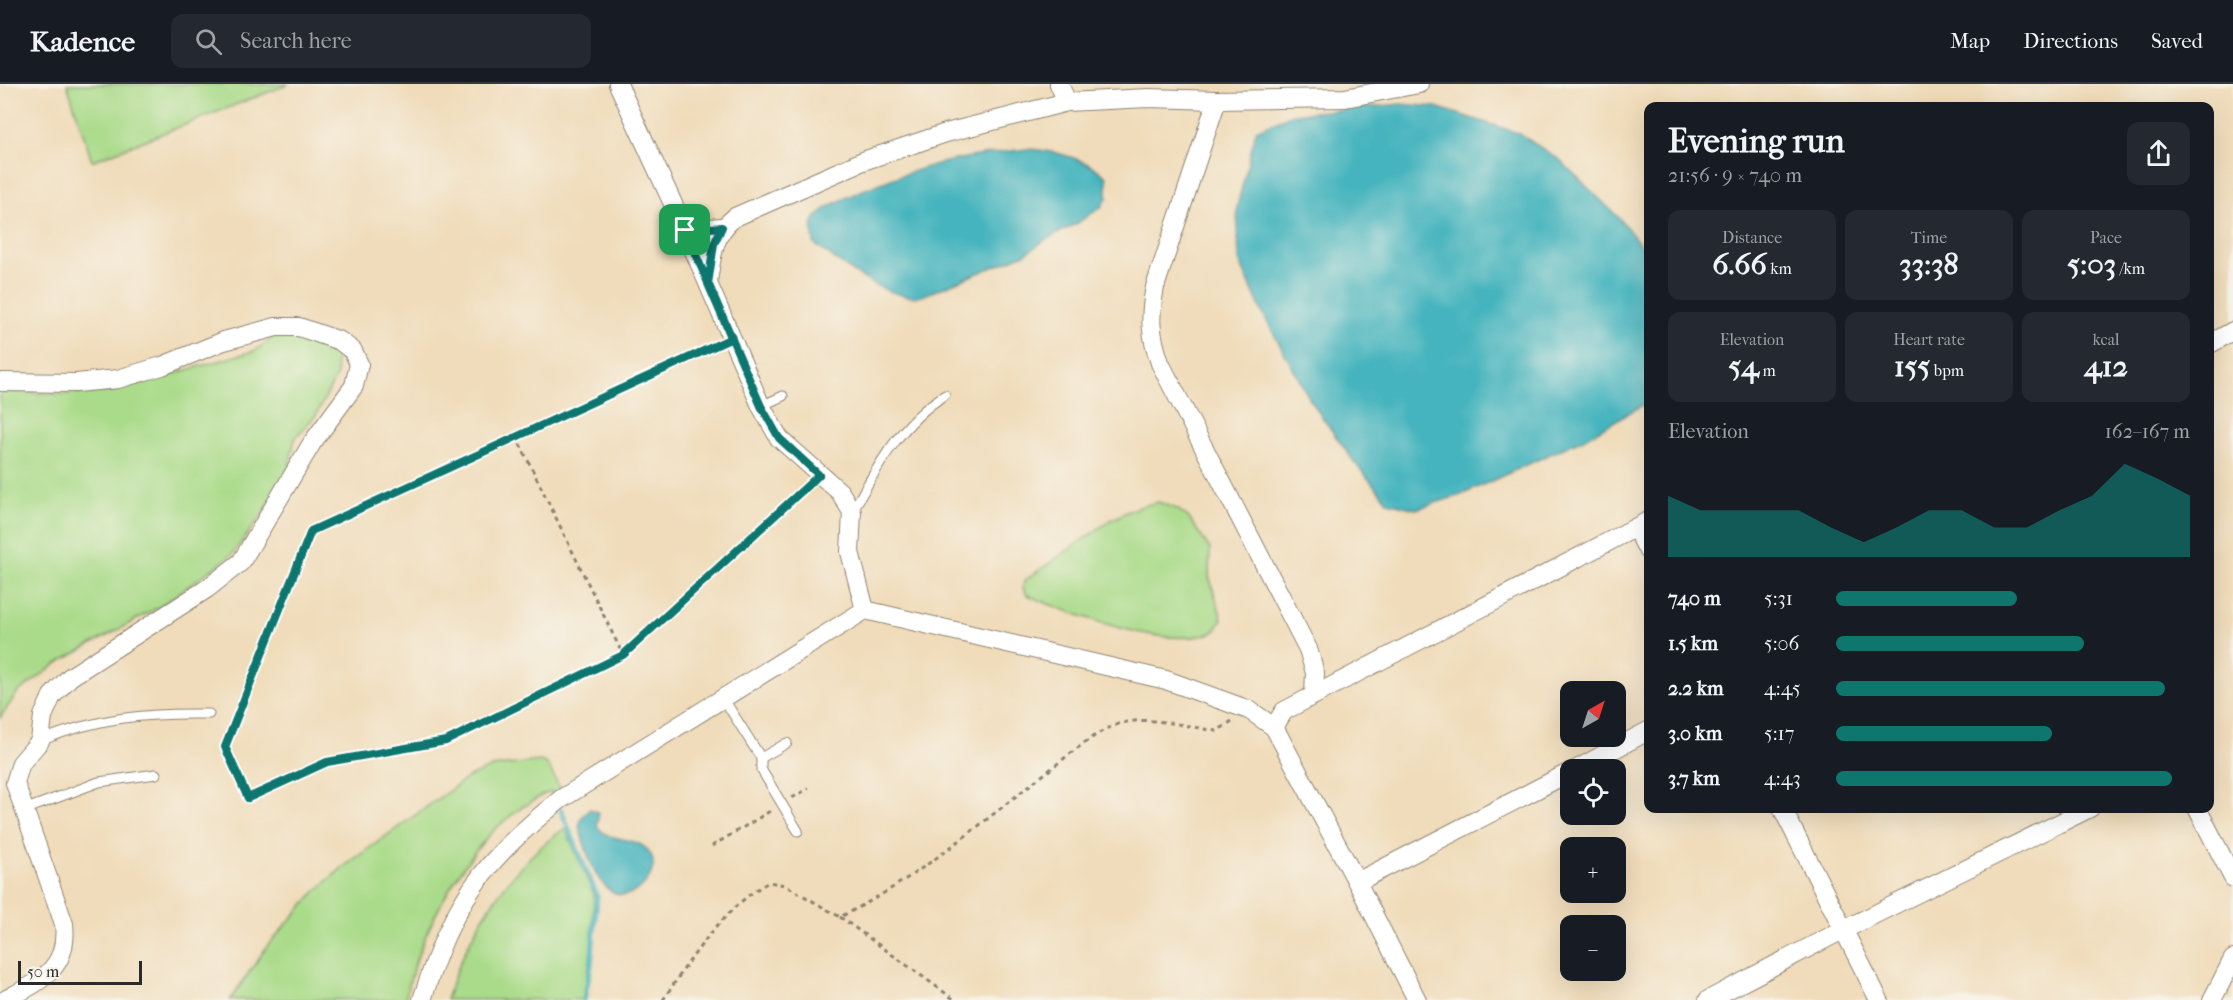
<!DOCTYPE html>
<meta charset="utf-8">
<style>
:root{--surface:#171b24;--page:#242831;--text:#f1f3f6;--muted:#9ea1a6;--line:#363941;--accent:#0f766e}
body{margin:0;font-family:"IM FELL French Canon",serif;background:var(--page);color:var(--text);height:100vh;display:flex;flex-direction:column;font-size:22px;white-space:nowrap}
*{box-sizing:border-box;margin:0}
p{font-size:20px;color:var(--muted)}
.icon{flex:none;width:33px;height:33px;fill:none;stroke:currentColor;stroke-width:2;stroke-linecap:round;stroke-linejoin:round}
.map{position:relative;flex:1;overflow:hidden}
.panel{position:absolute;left:1644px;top:18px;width:570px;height:711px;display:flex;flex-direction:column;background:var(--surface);border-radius:12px;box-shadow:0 6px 24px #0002}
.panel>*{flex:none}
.needle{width:39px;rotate:39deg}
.buttons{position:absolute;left:1560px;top:597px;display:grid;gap:12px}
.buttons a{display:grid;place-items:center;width:66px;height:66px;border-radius:12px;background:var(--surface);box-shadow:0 6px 24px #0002;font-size:30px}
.scale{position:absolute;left:18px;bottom:15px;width:124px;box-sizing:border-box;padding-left:6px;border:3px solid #2b2b2b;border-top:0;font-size:16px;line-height:21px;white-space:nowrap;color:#2b2b2b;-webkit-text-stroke:4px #f7f3e8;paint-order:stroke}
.pin{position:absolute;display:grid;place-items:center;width:51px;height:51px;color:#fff;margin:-26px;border-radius:12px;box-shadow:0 3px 9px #0006}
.round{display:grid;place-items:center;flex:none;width:63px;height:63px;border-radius:12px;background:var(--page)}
.summary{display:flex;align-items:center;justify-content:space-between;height:102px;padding:0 24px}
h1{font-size:33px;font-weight:800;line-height:45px}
.figures{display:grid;grid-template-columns:repeat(3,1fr);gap:9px;height:102px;padding:6px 24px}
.figures div{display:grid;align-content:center;border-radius:12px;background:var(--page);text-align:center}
.figures b{font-size:30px;font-weight:800}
.figures small{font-size:16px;font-weight:400}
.figures p{font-size:16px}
.chart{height:168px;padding:12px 24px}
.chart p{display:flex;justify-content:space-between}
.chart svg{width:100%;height:108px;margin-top:6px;fill:var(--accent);opacity:.7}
ul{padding:0 24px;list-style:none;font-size:20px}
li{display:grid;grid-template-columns:96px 72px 1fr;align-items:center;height:45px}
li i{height:15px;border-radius:8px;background:var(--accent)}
header{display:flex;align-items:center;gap:36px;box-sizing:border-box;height:84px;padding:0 30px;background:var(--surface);border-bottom:2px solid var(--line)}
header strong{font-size:28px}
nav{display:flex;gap:33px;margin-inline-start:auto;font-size:21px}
.search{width:420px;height:54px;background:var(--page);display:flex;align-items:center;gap:15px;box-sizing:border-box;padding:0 21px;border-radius:12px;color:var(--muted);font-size:22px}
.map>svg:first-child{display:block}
.green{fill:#aadb8a;stroke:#6a835a;stroke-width:1.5}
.water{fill:#44b4be;stroke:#387074;stroke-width:1.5}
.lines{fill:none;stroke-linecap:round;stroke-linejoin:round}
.stream{stroke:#44b4be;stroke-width:5}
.service-casing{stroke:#8e8472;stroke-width:11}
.minor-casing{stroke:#8e8472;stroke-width:20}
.path{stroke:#8e8472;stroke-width:3;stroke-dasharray:4.5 4.5;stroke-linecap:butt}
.service{stroke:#fff;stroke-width:9}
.minor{stroke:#fff;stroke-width:18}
.route-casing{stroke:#fff;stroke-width:12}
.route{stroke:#0f766e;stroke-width:8}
</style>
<header>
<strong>Kadence</strong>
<div class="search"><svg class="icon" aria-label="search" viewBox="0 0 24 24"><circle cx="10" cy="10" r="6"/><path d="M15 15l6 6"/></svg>Search here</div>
<nav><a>Map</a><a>Directions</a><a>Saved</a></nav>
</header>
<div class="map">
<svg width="2233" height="916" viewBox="0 0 2233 916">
<rect width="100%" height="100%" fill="#f7f3e8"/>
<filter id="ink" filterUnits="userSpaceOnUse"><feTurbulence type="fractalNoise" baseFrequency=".0167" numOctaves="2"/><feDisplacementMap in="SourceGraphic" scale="12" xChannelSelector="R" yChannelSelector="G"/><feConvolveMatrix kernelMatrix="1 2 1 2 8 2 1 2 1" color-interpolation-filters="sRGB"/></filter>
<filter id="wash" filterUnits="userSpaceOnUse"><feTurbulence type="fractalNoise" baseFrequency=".008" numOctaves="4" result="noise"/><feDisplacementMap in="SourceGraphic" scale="24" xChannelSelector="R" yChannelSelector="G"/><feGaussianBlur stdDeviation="1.35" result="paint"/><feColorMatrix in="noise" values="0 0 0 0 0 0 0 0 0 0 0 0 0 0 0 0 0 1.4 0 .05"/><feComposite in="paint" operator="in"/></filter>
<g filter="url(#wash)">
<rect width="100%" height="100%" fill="#f0dcba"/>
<g class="green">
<polygon points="67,0 289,0 92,77"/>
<polygon points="274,253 308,254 335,264 337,291 316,331 295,354 288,387 262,431 232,471 159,523 58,579 17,609 0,634 0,310 3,307 54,310 109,308 254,267"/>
<path d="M1158,418L1177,425L1188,433L1210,465L1209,492L1222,535L1215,547C1172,569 1069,529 1027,511L1023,504L1024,497L1111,436L1133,425Z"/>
<path d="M540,677L547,680L561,706L556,709C546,707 540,713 531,718C468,753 420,847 405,916H230L268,861L315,808L343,783L467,694L492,683Z"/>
<path d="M565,744L594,811L591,868L583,916H446C468,849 506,785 565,744Z"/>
</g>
<g class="water">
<polygon points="1401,20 1436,23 1518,49 1560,76 1621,136 1648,171 1648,318 1583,355 1461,411 1416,425 1388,418 1355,379 1312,319 1263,230 1239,176 1237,123 1256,46 1293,30"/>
<path d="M1027,65C1052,66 1090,75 1107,94V114L1101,123L1076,140L1045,156L1025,170L922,212C888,218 842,180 814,160C814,154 811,143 813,138C820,117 922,83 945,78C972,72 1000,68 1027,65Z"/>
<path d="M590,725L599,729L597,742C609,760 638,751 650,769C663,789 632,821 612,808C593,796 585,762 579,742L582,733Z"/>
</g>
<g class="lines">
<polyline class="stream" points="561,726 597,812 591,882 584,916"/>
</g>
</g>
<g filter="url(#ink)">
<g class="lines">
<defs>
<g id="service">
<polyline points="761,322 783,312"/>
<path d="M852,428C877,383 901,338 945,311"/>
<polyline points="723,614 761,674 761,685 798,747"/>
<path d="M40,657C98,633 147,629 209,630"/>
<polyline points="761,674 787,659"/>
<polyline points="24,726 99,698 156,690"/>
</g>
<g id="minor">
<polyline points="618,0 685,146 761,322 779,354 840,408 852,428 850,468 865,526"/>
<path d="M1059,0L1067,18L1148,14L1217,16L1155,203C1149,234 1150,249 1160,279L1308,565L1315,589L1314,610"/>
<polyline points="1217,16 1345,14 1419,0"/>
<polyline points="685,146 721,143"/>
<path d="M708,198C712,171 713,150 735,133L863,77L946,49L1067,18"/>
<polyline points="2210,260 2233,247"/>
<path d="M0,298L76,299L118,295L162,282L224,257L276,243H299L340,257L353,267L359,280L354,302L312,359L241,478L208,504L70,593L52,612L43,632L40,657L21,679L15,699L64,840C69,885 40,897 5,916"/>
<polyline points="1636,444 1648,467"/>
<polyline points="1575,686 1648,647"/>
<polyline points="1782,724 1879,916"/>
<polyline points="2197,724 2233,794"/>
<polyline points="1357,798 1570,688"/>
<path d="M422,916C453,818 481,779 561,715L865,526L1166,596L1249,626L1274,643"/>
<polyline points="1417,916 1357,798 1274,643 1284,627 1648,437"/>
<polyline points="1708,916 1831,852 2090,724"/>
<polyline points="2212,916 2233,875"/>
</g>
</defs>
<use href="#service" class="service-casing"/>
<use href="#minor" class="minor-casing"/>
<g class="path">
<polyline points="516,352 623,571 445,657 327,678 248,714 225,663 311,447 716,261"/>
<polyline points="623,570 809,400"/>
<polyline points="792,714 809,704"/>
<polyline points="712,762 772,726"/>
<polyline points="840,833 955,916"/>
<path d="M663,916C691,874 724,823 769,798L785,801L840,833C912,798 973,746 1035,697C1056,682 1090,651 1113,642C1144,629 1186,643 1217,647L1232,637"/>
</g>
<use href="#service" class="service"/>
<use href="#minor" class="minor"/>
</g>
</g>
<g class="lines" filter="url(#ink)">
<defs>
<polyline id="route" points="685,146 732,254 311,447 225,663 248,714 327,678 446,657 623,571 819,391 779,354 761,322 708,200 714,160 722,143 685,146"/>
</defs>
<use href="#route" class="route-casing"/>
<use href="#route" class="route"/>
</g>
</svg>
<div class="buttons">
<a><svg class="needle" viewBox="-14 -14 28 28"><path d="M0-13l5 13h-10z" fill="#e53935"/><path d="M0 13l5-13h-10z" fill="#9ea1a6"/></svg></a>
<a><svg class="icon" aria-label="locate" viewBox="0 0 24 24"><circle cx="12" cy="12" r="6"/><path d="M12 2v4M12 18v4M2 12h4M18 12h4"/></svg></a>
<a>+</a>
<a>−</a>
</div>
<div class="scale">50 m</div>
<div class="pin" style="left:685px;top:146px;background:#1e9e55"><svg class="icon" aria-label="arrive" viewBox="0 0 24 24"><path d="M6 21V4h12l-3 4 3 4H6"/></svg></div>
<section class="panel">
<div class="summary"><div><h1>Evening run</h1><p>21:56 · 9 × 740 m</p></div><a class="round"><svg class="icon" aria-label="share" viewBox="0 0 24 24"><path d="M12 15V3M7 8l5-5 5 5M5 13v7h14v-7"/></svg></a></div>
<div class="figures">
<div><p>Distance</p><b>6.66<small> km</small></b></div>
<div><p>Time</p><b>33:38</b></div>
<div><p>Pace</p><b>5:03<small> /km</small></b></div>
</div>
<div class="figures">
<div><p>Elevation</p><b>54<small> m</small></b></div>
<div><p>Heart rate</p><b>155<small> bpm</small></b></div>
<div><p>kcal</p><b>412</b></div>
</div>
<div class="chart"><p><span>Elevation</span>162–167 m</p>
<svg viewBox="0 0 160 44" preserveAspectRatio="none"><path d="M0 44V19L10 25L20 25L30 25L40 25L50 32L60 38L70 32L80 25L90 25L100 32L110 32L120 25L130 19L140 6L150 12L160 19V44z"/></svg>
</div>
<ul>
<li><b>740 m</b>5:31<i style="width:51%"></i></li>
<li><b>1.5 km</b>5:06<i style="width:70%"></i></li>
<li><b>2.2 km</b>4:45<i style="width:93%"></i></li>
<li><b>3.0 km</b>5:17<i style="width:61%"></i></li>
<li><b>3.7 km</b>4:43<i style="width:95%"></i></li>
</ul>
</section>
</div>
